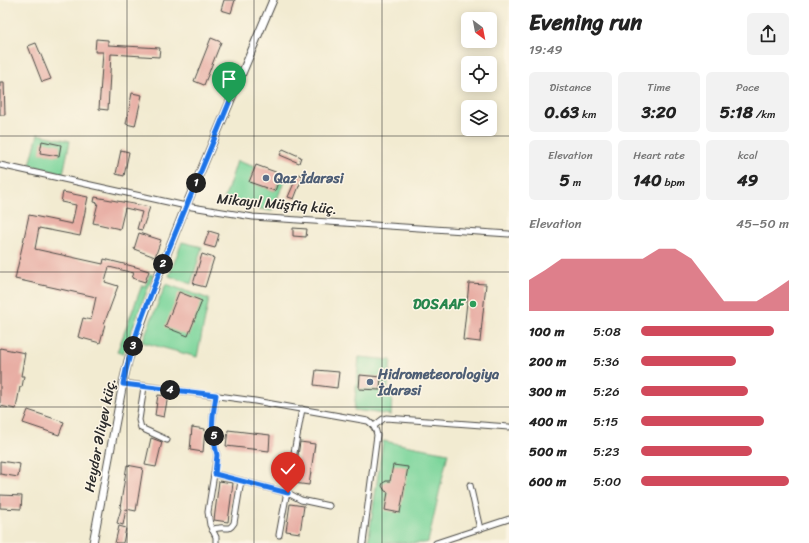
<!DOCTYPE html>
<meta charset="utf-8">
<style>
:root{--surface:#fff;--page:#f2f2f2;--text:#222;--muted:#767676;--accent:#d1495b}
body{margin:0;font-family:Sriracha,sans-serif;background:var(--page);color:var(--text);height:100vh;display:flex;flex-direction:column;font-size:15px;white-space:nowrap}
*{box-sizing:border-box;margin:0}
p{font-size:13px;color:var(--muted)}
.icon{flex:none;width:22px;height:22px;fill:none;stroke:currentColor;stroke-width:2;stroke-linecap:round;stroke-linejoin:round}
.map{position:relative;flex:1;overflow:hidden}
.drawer{display:flex;flex-direction:column;background:var(--surface);width:300px}
.drawer>*{flex:none}
.needle{width:26px;rotate:148deg}
.fabs{position:absolute;left:461px;top:12px;display:grid;gap:8px}
.fabs a{display:grid;place-items:center;width:36px;height:36px;border-radius:6px;background:var(--surface);box-shadow:0 2px 10px #0003;font-size:20px}
.pin{position:absolute;display:grid;place-items:center;width:34px;height:34px;color:#fff;margin:-41px -17px;border-radius:50% 50% 50% 0;rotate:-45deg;box-shadow:0 0 4px #0007}
.pin .icon{rotate:45deg}
.km{position:absolute;width:20px;height:20px;margin:-10px;border-radius:50%;background:#222;color:#fff;font-size:11px;line-height:20px;text-align:center}
.round{display:grid;place-items:center;flex:none;width:42px;height:42px;border-radius:6px;background:var(--page)}
.head{display:flex;align-items:center;justify-content:space-between;height:68px;padding:0 20px}
h1{font-size:22px;font-weight:800;line-height:30px}
.metrics{display:grid;grid-template-columns:repeat(3,1fr);gap:6px;height:68px;padding:4px 20px}
.metrics div{display:grid;align-content:center;border-radius:6px;background:var(--page);text-align:center}
.metrics b{font-size:17px;font-weight:800}
.metrics small{font-size:11px;font-weight:400}
.metrics p{font-size:11px}
.chart{height:112px;padding:8px 20px}
.chart p{display:flex;justify-content:space-between}
.chart svg{width:100%;height:72px;margin-top:4px;fill:var(--accent);opacity:.7}
ul{padding:0 20px;list-style:none;font-size:13px}
li{display:grid;grid-template-columns:64px 48px 1fr;align-items:center;height:30px}
li i{height:10px;border-radius:5px;background:var(--accent)}
main{display:flex;flex:1;min-height:0}
.map>svg:first-child{display:block}
.green{fill:#7cd59b;stroke:#548063}
.building{fill:#e8aea4}
.lines{fill:none;stroke-linecap:round;stroke-linejoin:round}
.street-casing{stroke:#494844;stroke-width:7}
.secondary-casing{stroke:#494844;stroke-width:9}
.street{stroke:#fff;stroke-width:5}
.secondary{stroke:#fff;stroke-width:7}
.route-casing{stroke:#fff;stroke-width:8}
.route{stroke:#1a73e8;stroke-width:5}
.grid{fill:none;stroke:#2b2b2b;stroke-width:1;stroke-opacity:0.55}
.service-dot{fill:#5c6f8a;stroke:#fcf5e5;stroke-width:1.5}
.leisure-dot{fill:#2e9e5b;stroke:#fcf5e5;stroke-width:1.5}
.labels{text-anchor:middle;dominant-baseline:central;stroke-width:3;stroke-linejoin:round;paint-order:stroke}
.service-label{font-size:14px;font-weight:bold;fill:#4e5e75;stroke:#fcf5e5;text-anchor:start}
.street-label{font-size:14px;fill:#2b2b2b;stroke:#fcf5e5}
.leisure-label{font-size:14px;font-weight:bold;fill:#27864d;stroke:#fcf5e5;text-anchor:end}
</style>
<main>
<div class="map">
<svg width="509" height="543" viewBox="0 0 509 543">
<rect width="100%" height="100%" fill="#fcf5e5"/>
<filter id="ink" filterUnits="userSpaceOnUse"><feTurbulence type="fractalNoise" baseFrequency=".025" numOctaves="2"/><feDisplacementMap in="SourceGraphic" scale="8" xChannelSelector="R" yChannelSelector="G"/><feConvolveMatrix kernelMatrix="1 2 1 2 8 2 1 2 1" color-interpolation-filters="sRGB"/></filter>
<filter id="wash" filterUnits="userSpaceOnUse"><feTurbulence type="fractalNoise" baseFrequency=".012" numOctaves="4" result="noise"/><feDisplacementMap in="SourceGraphic" scale="16" xChannelSelector="R" yChannelSelector="G"/><feGaussianBlur stdDeviation="0.9" result="paint"/><feColorMatrix in="noise" values="0 0 0 0 0 0 0 0 0 0 0 0 0 0 0 0 0 1.4 0 .05"/><feComposite in="paint" operator="in"/></filter>
<g filter="url(#wash)">
<rect width="100%" height="100%" fill="#f2ebd1"/>
<g class="green">
<polygon points="38,134 70,141 63,174 30,165"/>
<polygon points="237,161 255,167 250,182 275,191 280,178 285,180 272,211 223,203"/>
<polygon points="182,242 202,247 191,284 169,276"/>
<polygon points="150,274 153,275 123,354 117,352 142,285 145,286"/>
<polygon points="166,284 209,299 197,357 142,342"/>
<polygon points="359,357 391,360 387,396 392,397 391,415 354,410"/>
<polygon points="383,441 448,453 428,542 423,543 368,543"/>
</g>
<g id="blocks">
<g class="building">
<polygon points="224,0 235,0 231,13 221,10"/>
<polygon points="211,38 221,42 204,85 194,81"/>
<polygon points="96,39 108,40 108,45 160,48 159,57 111,54 108,110 99,109 103,52 95,52"/>
<polygon points="36,43 51,79 42,82 28,46"/>
<polygon points="0,82 4,82 5,115 0,115"/>
<polygon points="132,93 142,95 135,126 126,124"/>
<polygon points="42,141 61,145 59,156 40,153"/>
<polygon points="283,149 301,157 299,163 280,155"/>
<polygon points="121,150 129,152 124,176 116,174"/>
<polygon points="256,165 281,174 275,191 249,182"/>
<polygon points="298,174 303,176 294,199 288,197"/>
<polygon points="63,192 88,197 80,236 39,228 35,249 103,264 104,259 136,267 149,271 145,282 132,278 134,273 109,267 105,282 118,286 104,324 105,324 100,343 78,337 83,318 91,320 96,297 15,279 29,215 72,224 76,205 61,202"/>
<polygon points="95,197 150,207 142,230 137,229 142,212 125,208 120,229 93,223 98,203 94,202"/>
<polygon points="293,228 307,229 306,237 293,236"/>
<polygon points="209,231 219,234 215,248 204,245"/>
<polygon points="139,233 161,240 155,257 134,249"/>
<polygon points="202,254 214,258 205,287 193,284"/>
<polygon points="469,283 486,284 480,342 463,340"/>
<polygon points="179,292 202,301 188,336 165,327"/>
<polygon points="0,348 25,353 21,376 24,376 22,387 20,387 16,409 0,406"/>
<polygon points="316,370 339,372 337,388 314,385"/>
<polygon points="360,375 381,377 380,390 359,389"/>
<polygon points="158,395 168,396 164,417 155,415"/>
<polygon points="28,410 64,422 59,435 23,423"/>
<polygon points="192,427 205,429 203,452 190,450"/>
<polygon points="228,430 270,435 269,451 226,446"/>
<polygon points="151,438 162,442 156,467 145,465"/>
<polygon points="300,442 315,444 309,485 294,483"/>
<polygon points="0,461 20,464 18,477 0,474"/>
<polygon points="127,465 143,468 136,511 126,509 123,525 117,523 121,509 120,508"/>
<polygon points="393,465 408,467 400,513 385,510 388,492 385,491 382,486 383,483 386,481 390,481"/>
<polygon points="219,481 233,483 228,522 214,520"/>
<polygon points="0,495 22,496 21,509 0,508"/>
<polygon points="290,504 304,506 300,533 286,531"/>
<polygon points="119,526 126,528 123,543 115,543"/>
</g>
</g>
</g>
<g filter="url(#ink)">
<use href="#blocks" fill-opacity="0" stroke="#494844" stroke-width="1"/>
<g class="lines">
<defs>
<g id="street">
<polyline points="0,165 186,206 253,217 509,234"/>
<path d="M123,383L255,401L368,421C374,425 376,429 377,435L363,543"/>
<polyline points="144,387 139,420 141,428 167,440"/>
<polyline points="216,395 213,415 212,432 217,455 208,512 210,525 216,537 216,543"/>
<polyline points="374,426 383,419 386,418 509,427"/>
<polyline points="215,474 288,493 301,500 329,506"/>
<polyline points="470,485 480,529"/>
<path d="M212,530C214,529 217,528 219,528C227,527 229,531 234,523L241,481"/>
<polyline points="279,535 302,409"/>
<polyline points="436,543 509,519"/>
</g>
<polyline id="secondary" points="93,543 123,383 128,361 158,276 186,206 273,0"/>
</defs>
<use href="#street" class="street-casing"/>
<use href="#secondary" class="secondary-casing"/>
<use href="#street" class="street"/>
<use href="#secondary" class="secondary"/>
</g>
</g>
<g class="lines" filter="url(#ink)">
<defs>
<path id="route" d="M229,103C207,157 184,211 162,266C147,304 131,343 123,384L216,395L213,415L212,432L217,455L215,474L288,493"/>
</defs>
<use href="#route" class="route-casing"/>
<use href="#route" class="route"/>
</g>
<path class="grid" d="M127,0V543M254,0V543M382,0V543M0,136H509M0,272H509M0,407H509"/>
<g class="service-dot">
<circle cx="266" cy="178" r="4"/>
<circle cx="370" cy="382" r="4"/>
</g>
<circle class="leisure-dot" cx="473" cy="304" r="4"/>
<g class="labels">
<g class="service-label">
<text x="274" y="178">Qaz İdarəsi</text>
<text x="378" y="374">Hidrometeorologiya<tspan x="378" dy="16">İdarəsi</tspan></text>
</g>
<g class="street-label">
<text transform="translate(277 204) rotate(5)">Mikayıl Müşfiq küç.</text>
<text transform="translate(100 435) rotate(-79)">Heydər Əliyev küç.</text>
</g>
<g class="leisure-label">
<text x="465" y="304">DOSAAF</text>
</g>
</g>
</svg>
<div class="fabs">
<a><svg class="needle" viewBox="-14 -14 28 28"><path d="M0-13l5 13h-10z" fill="#e53935"/><path d="M0 13l5-13h-10z" fill="#767676"/></svg></a>
<a><svg class="icon" aria-label="locate" viewBox="0 0 24 24"><circle cx="12" cy="12" r="6"/><path d="M12 2v4M12 18v4M2 12h4M18 12h4"/></svg></a>
<a><svg class="icon" aria-label="layers" viewBox="0 0 24 24"><path d="M12 4l9 5-9 5-9-5zM3 14l9 5 9-5"/></svg></a>
</div>
<div class="pin" style="left:229px;top:103px;background:#1e9e55"><svg class="icon" aria-label="arrive" viewBox="0 0 24 24"><path d="M6 21V4h12l-3 4 3 4H6"/></svg></div>
<div class="pin" style="left:288px;top:493px;background:#d93025"><svg class="icon" aria-label="check" viewBox="0 0 24 24"><path d="M5 12l5 5 9-10"/></svg></div>
<b class="km" style="left:196px;top:183px">1</b>
<b class="km" style="left:163px;top:264px">2</b>
<b class="km" style="left:133px;top:346px">3</b>
<b class="km" style="left:170px;top:390px">4</b>
<b class="km" style="left:214px;top:436px">5</b>
</div>
<section class="drawer">
<div class="head"><div><h1>Evening run</h1><p>19:49</p></div><a class="round"><svg class="icon" aria-label="share" viewBox="0 0 24 24"><path d="M12 15V3M7 8l5-5 5 5M5 13v7h14v-7"/></svg></a></div>
<div class="metrics">
<div><p>Distance</p><b>0.63<small> km</small></b></div>
<div><p>Time</p><b>3:20</b></div>
<div><p>Pace</p><b>5:18<small> /km</small></b></div>
</div>
<div class="metrics">
<div><p>Elevation</p><b>5<small> m</small></b></div>
<div><p>Heart rate</p><b>140<small> bpm</small></b></div>
<div><p>kcal</p><b>49</b></div>
</div>
<div class="chart"><p><span>Elevation</span>45–50 m</p>
<svg viewBox="0 0 160 44" preserveAspectRatio="none"><path d="M0 44V25L10 19L20 12L30 12L40 12L50 12L60 12L70 12L80 6L90 6L100 12L110 25L120 38L130 38L140 38L150 32L160 25V44z"/></svg>
</div>
<ul>
<li><b>100 m</b>5:08<i style="width:90%"></i></li>
<li><b>200 m</b>5:36<i style="width:64%"></i></li>
<li><b>300 m</b>5:26<i style="width:72%"></i></li>
<li><b>400 m</b>5:15<i style="width:83%"></i></li>
<li><b>500 m</b>5:23<i style="width:75%"></i></li>
<li><b>600 m</b>5:00<i style="width:100%"></i></li>
</ul>
</section>
</main>
